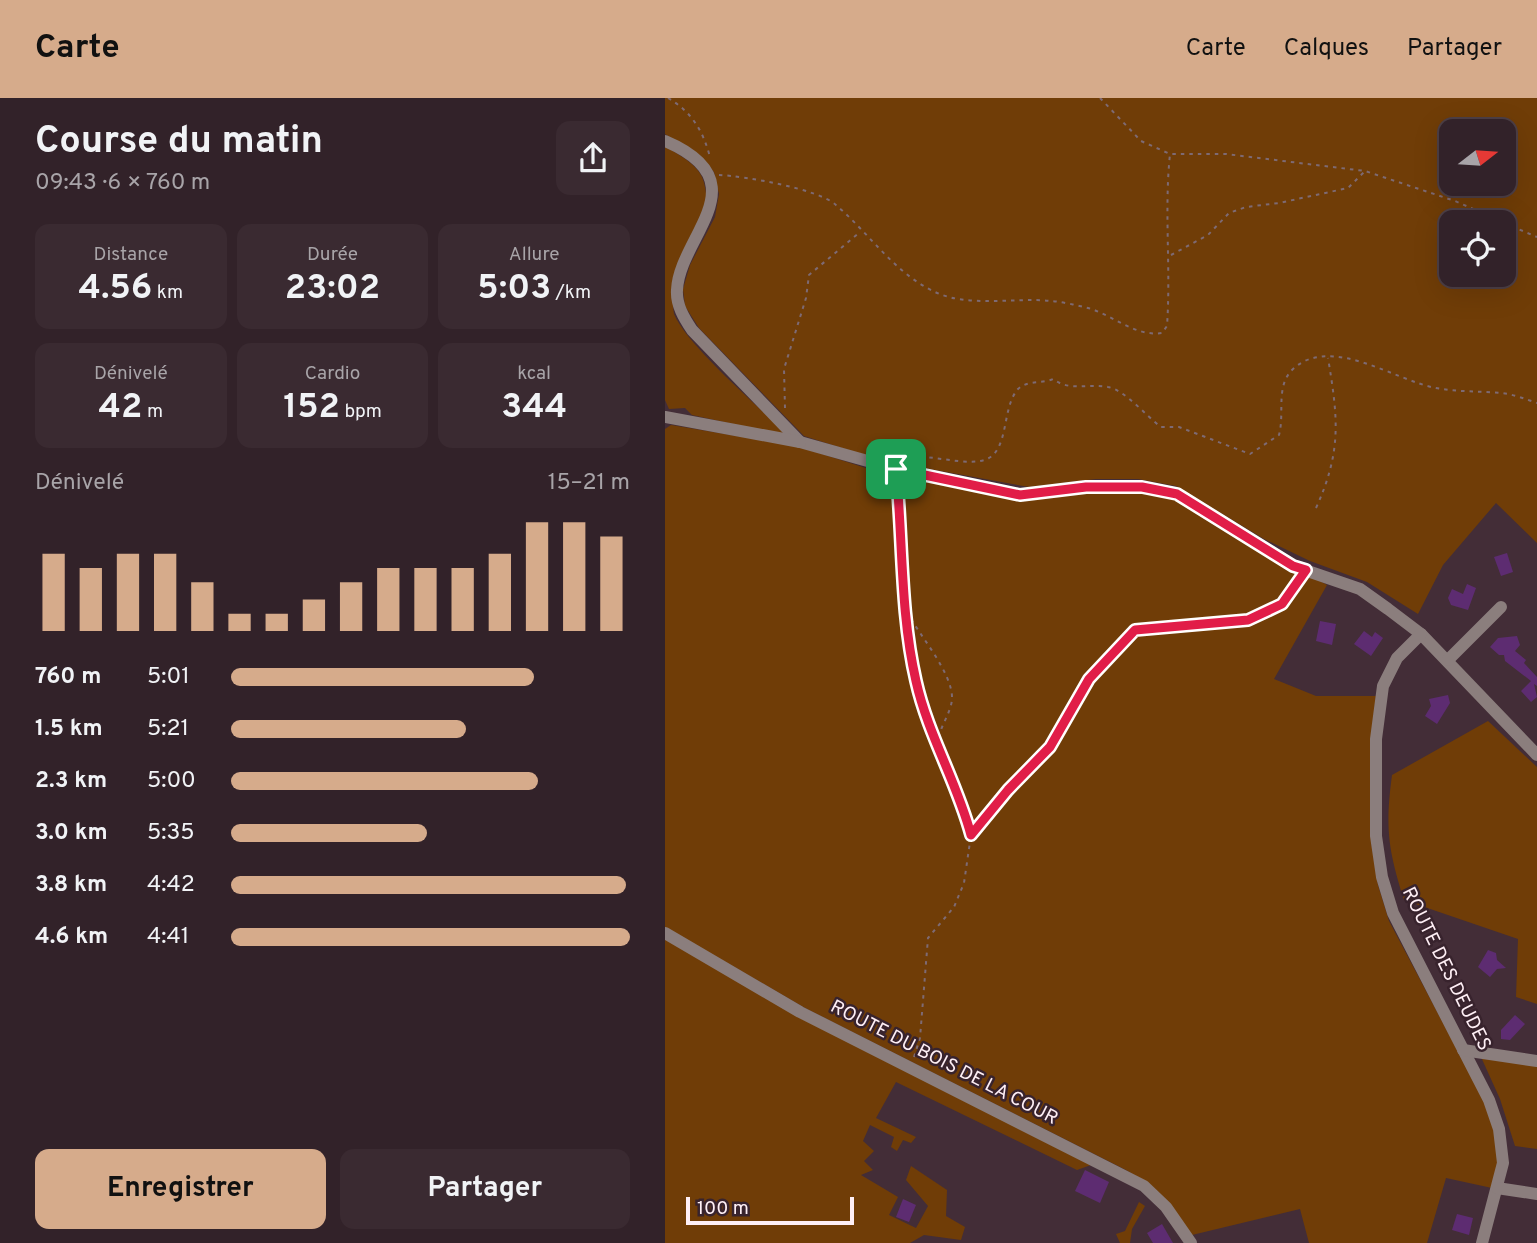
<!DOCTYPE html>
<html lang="fr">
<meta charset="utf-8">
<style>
:root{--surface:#322229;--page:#3a2a31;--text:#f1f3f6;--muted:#a8a4a8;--line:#4d3f46;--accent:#d6ab8b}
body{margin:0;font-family:Overpass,sans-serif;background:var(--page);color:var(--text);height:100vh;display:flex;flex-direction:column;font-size:26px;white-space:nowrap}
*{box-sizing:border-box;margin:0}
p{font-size:23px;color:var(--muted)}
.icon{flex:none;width:38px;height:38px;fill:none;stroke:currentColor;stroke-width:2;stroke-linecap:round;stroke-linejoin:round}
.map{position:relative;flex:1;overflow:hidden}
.side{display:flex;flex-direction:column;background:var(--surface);width:665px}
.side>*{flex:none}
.needle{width:46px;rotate:73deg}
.tools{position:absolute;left:774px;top:21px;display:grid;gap:14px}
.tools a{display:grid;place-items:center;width:77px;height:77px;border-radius:14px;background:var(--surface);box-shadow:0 7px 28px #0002,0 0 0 2px var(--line);font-size:35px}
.scale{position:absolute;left:21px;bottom:18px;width:168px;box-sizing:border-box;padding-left:7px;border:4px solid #feeff5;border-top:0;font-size:19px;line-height:24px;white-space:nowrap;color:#feeff5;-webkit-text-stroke:5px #38232d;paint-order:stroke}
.pin{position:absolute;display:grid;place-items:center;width:60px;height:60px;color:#fff;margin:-30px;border-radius:14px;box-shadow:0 4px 10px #0006}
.round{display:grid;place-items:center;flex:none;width:74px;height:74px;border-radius:14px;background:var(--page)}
.head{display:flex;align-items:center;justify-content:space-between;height:119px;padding:0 35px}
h1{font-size:38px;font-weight:700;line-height:52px}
.figures{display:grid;grid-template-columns:repeat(3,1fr);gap:10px;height:119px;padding:7px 35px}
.figures div{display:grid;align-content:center;border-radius:14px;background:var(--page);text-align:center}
.figures b{font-size:35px;font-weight:700}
.figures small{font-size:19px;font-weight:400}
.figures p{font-size:19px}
.chart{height:196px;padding:14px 35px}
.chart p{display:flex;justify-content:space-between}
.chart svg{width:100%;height:126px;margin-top:7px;stroke:var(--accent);stroke-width:6}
.button{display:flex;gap:14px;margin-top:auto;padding:14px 35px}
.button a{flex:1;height:80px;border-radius:14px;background:var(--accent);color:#111;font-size:28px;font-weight:700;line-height:80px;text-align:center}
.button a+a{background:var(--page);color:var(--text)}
ul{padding:0 35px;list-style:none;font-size:23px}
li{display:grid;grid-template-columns:112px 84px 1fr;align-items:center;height:52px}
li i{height:18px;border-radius:9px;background:var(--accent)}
header{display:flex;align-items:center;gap:42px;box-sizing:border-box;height:98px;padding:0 35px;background:var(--accent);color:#111}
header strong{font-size:33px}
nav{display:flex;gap:38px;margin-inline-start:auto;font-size:24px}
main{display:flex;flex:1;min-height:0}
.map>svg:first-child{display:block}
.green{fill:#703d07;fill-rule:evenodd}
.building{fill:#5d2c71}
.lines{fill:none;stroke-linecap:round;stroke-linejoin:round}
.path{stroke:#7e6a73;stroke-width:2;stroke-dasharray:3.5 5;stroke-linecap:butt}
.street{stroke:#8b7e7d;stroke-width:12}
.route-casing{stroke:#fff;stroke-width:14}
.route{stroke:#e11d48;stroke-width:9}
.labels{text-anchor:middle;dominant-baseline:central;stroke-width:5;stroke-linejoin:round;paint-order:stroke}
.street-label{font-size:19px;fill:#feeff5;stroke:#38232d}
</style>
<header>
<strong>Carte</strong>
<nav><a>Carte</a><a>Calques</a><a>Partager</a></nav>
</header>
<main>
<section class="side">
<div class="head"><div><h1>Course du matin</h1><p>09:43 · 6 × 760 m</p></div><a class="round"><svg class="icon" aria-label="share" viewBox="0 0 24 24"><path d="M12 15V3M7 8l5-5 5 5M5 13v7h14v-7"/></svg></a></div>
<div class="figures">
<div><p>Distance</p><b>4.56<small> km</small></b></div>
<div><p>Durée</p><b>23:02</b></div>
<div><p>Allure</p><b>5:03<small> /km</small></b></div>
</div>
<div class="figures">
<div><p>Dénivelé</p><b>42<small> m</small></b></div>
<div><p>Cardio</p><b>152<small> bpm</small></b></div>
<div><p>kcal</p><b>344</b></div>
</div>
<div class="chart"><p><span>Dénivelé</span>15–21 m</p>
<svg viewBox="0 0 160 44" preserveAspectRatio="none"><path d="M5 44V17M15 44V22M25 44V17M35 44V17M45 44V27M55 44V38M65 44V38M75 44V33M85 44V27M95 44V22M105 44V22M115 44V22M125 44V17M135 44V6M145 44V6M155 44V11"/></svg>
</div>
<ul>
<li><b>760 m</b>5:01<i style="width:76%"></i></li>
<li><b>1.5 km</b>5:21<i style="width:59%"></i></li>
<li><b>2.3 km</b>5:00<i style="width:77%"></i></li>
<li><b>3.0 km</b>5:35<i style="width:49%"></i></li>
<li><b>3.8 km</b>4:42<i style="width:99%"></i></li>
<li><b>4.6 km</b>4:41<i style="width:100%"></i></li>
</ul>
<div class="button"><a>Enregistrer</a><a>Partager</a></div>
</section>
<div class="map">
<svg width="872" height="1145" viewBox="0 0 872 1145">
<rect width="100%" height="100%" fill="#432d37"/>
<g class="green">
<path d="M0,0H872V445L831,405L778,467L753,516L702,484L645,463L599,441L511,388L473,381H431L364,389L215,362L139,338L34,230L20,208L18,191L25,167L50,119L54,96L49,74L34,57L0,36ZM786,33H838V86H786ZM786,124H838V177H786Z"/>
<path d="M0,48C12,56 31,65 37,79C57,129 0,168 9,216C23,249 95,309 123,338L27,317L20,310L4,311L0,302Z"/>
<path d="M6,327L132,348L207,372L302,391L476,394L510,402L662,487L609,581L651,598H711L705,647L706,743L713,787L724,823L822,1008C832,1037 837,1060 827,1090L781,1080L762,1145H644L635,1111L527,1137L486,1087L461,1072L140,910L0,829V331Z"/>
<path d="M823,623L872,669V906L851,899L853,841L739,802C723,751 720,730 727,677Z"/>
<polygon points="0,835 426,1067 412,1072 231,984 211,1020 251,1039 246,1045 238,1042 232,1053 226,1049 229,1039 205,1027 198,1043 209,1053 199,1063 208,1072 196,1077 233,1099 224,1117 251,1130 263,1108 241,1082 246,1068 282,1092 281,1118 300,1129 296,1142 259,1137 245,1145 0,1145"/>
<polygon points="816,959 872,964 872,1051 850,1048 835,1001"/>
<polygon points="474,1104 480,1108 467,1131 465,1145 455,1145 451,1136 460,1133"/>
</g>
<g class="building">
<polygon points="842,455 848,474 836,478 829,459"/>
<polygon points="802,486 811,490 803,512 786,507 783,500 787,491 798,496"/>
<polygon points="655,523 671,526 667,547 651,543"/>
<polygon points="699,533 707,539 710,534 718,540 706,558 689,546"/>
<polygon points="852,538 855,547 850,553 861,562 859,565 872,579 872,588 869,586 872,599 866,604 856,593 866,583 840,563 839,557 834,557 825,549 833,540"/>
<polygon points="783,597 785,605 772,626 760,618 766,608 764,601"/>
<polygon points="823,852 831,855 832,862 841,870 832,871 825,879 813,869"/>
<polygon points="850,917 860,926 845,942 836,941 836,932"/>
<polygon points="420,1072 444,1084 435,1105 410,1093"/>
<polygon points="238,1101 251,1107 244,1124 231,1119"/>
<polygon points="792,1116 808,1120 804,1137 787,1132"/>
<polygon points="497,1126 508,1145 488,1145 482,1135"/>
</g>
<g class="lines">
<g class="path">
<path d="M3,0C27,14 38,33 45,59"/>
<polyline points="435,0 476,43 505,56 561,56 700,73 790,103 838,124"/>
<path d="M54,77C79,78 154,91 171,107C204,135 229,175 270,194C304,210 350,199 386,203C398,204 411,207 423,210C448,217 470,239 497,235L502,228C506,171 499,113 505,56"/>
<polyline points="839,125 872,139"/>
<polyline points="506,157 543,137 564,115 581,109 614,105 683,90 700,73"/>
<polyline points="120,310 119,271 141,200 144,177 195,134"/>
<path d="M239,360C264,354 304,371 324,360C344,348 337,309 353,291C362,282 377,286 388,281C405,294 424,285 443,289C460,292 481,318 496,329H514L585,356L614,337C620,315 610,288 628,271C666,236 731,283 771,290C792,294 814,293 836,295C848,296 860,301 872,305"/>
<path d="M232,383C240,449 237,516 250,581C262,636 291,684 306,737"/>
<path d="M651,410C677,353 673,320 663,260"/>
<path d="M242,514C254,537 288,575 287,601C286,616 273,631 272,647"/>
<polyline points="249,959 255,940 263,840 289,809 299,785 306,737 343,692 385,649 424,581 470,532 583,522 617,506 634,482"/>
</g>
<g class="street">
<path d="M0,43C97,84 14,139 12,192C11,207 19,220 27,232L135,344L231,371L355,397L421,389H477L512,396L628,468L695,491L723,511L756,536L872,657"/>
<polyline points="0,319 135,344"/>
<polyline points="756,536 732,560 718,588 711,641 711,738 717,779 728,815 824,1002 834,1031 838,1065 817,1145"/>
<polyline points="783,562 836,509"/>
<polyline points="0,835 135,914 479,1088 501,1109 526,1145"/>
<polyline points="798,952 872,963"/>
<polyline points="832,1090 872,1096"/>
</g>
</g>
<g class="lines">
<defs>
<path id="route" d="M231,371L355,397L421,389H477L512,396L628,468L641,472L617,506L583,522L470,532L424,581L385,649L343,692L306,737C292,684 263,637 251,583C235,514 238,441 231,371Z"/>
</defs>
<use href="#route" class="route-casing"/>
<use href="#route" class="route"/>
</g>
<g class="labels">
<g class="street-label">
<text transform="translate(781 871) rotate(64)">ROUTE DES DEUDES</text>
<text transform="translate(279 965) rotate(27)">ROUTE DU BOIS DE LA COUR</text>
</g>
</g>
</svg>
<div class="tools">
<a><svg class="needle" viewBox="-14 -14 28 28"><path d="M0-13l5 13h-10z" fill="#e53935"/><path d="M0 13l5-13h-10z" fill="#a8a4a8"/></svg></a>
<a><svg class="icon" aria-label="locate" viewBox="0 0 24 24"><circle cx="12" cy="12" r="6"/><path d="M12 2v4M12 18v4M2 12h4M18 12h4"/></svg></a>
</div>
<div class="scale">100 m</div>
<div class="pin" style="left:231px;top:371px;background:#1e9e55"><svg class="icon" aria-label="arrive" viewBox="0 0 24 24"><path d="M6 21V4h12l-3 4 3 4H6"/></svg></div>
</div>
</main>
